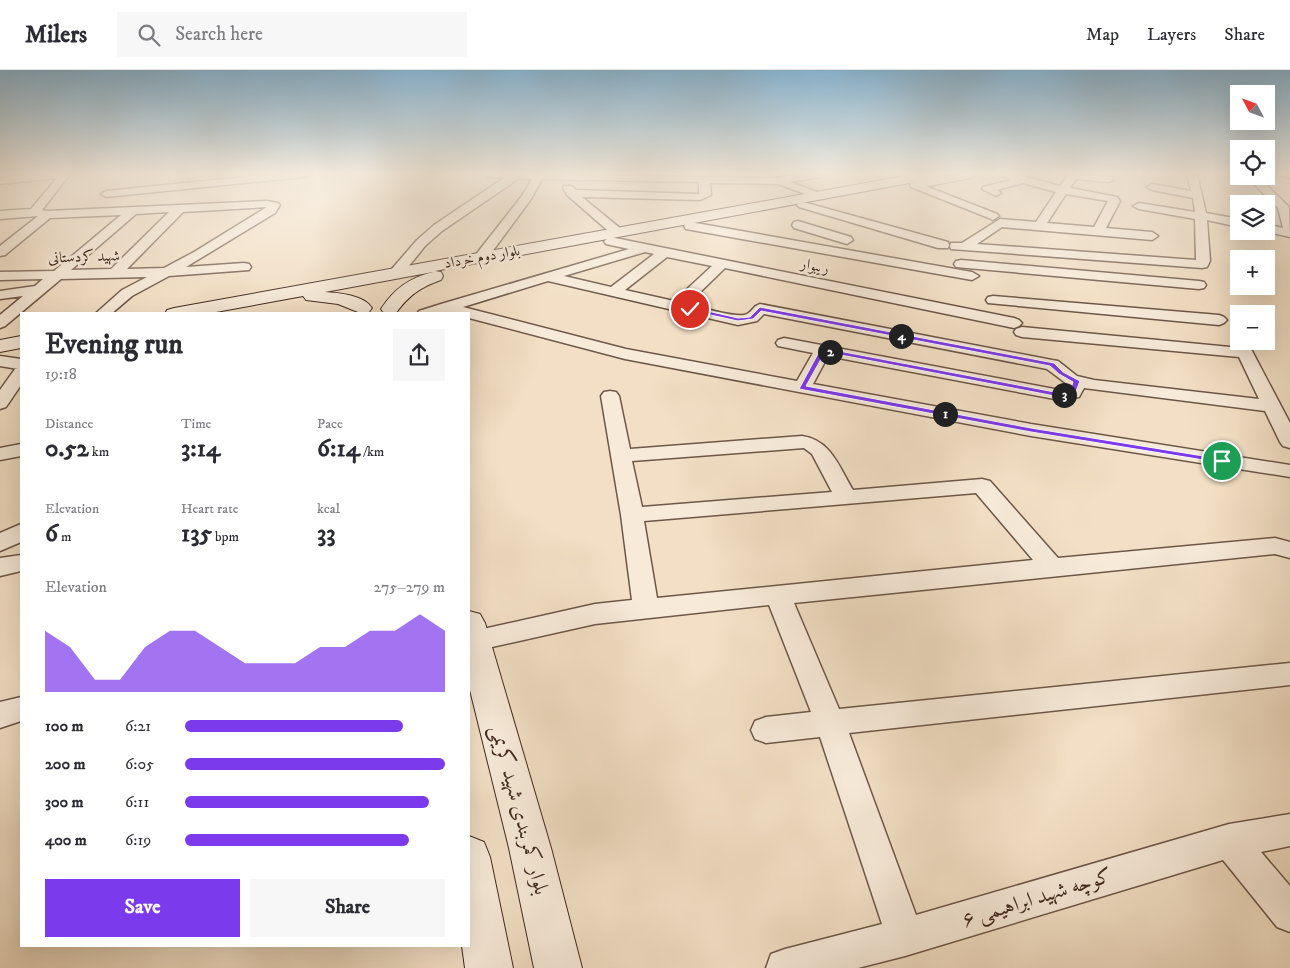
<!DOCTYPE html>
<meta charset="utf-8">
<style>
:root{--surface:#fff;--page:#f7f7f7;--text:#2b2b33;--muted:#7c7c81;--line:#e1e1e2;--accent:#7c3aed}
body{margin:0;font-family:"IM FELL DW Pica",Amiri,serif;background:var(--page);color:var(--text);height:100vh;display:flex;flex-direction:column;font-size:19px;white-space:nowrap}
*{box-sizing:border-box;margin:0}
p{font-size:16px;color:var(--muted)}
.icon{flex:none;width:28px;height:28px;fill:none;stroke:currentColor;stroke-width:2;stroke-linecap:round;stroke-linejoin:round}
.map{position:relative;flex:1;overflow:hidden}
.panel{position:absolute;left:20px;top:242px;width:450px;height:635px;display:flex;flex-direction:column;background:var(--surface);border-radius:0px;box-shadow:0 5px 20px #0002}
.panel>*{flex:none}
.needle{width:32px;rotate:311deg}
.fabs{position:absolute;left:1230px;top:15px;display:grid;gap:10px}
.fabs a{display:grid;place-items:center;width:45px;height:45px;border-radius:0px;background:var(--surface);box-shadow:0 5px 20px #0002;font-size:25px}
.pin{position:absolute;display:grid;place-items:center;width:42px;height:42px;color:#fff;margin:-21px;border:2px solid #fff;border-radius:50%;box-shadow:0 1px 5px #0007}
.km{position:absolute;width:25px;height:25px;margin:-12px;border-radius:50%;background:#222;color:#fff;font-size:14px;line-height:25px;text-align:center}
.round{display:grid;place-items:center;flex:none;width:52px;height:52px;border-radius:0px;background:var(--page)}
.headline{display:flex;align-items:center;justify-content:space-between;height:85px;padding:0 25px}
h1{font-size:28px;font-weight:700;line-height:38px}
.metrics{display:grid;grid-template-columns:repeat(3,1fr);gap:8px;height:85px;padding:5px 25px}
.metrics div{display:grid;align-content:center}
.metrics b{font-size:25px;font-weight:700}
.metrics small{font-size:14px;font-weight:400}
.metrics p{font-size:14px}
.chart{height:140px;padding:10px 25px}
.chart p{display:flex;justify-content:space-between}
.chart svg{width:100%;height:90px;margin-top:5px;fill:var(--accent);opacity:.7}
.button{display:flex;gap:10px;margin-top:auto;padding:10px 25px}
.button a{flex:1;height:58px;border-radius:0px;background:var(--accent);color:#fff;font-size:20px;font-weight:700;line-height:58px;text-align:center}
.button a+a{background:var(--page);color:var(--text)}
ul{padding:0 25px;list-style:none;font-size:16px}
li{display:grid;grid-template-columns:80px 60px 1fr;align-items:center;height:38px}
li i{height:12px;border-radius:6px;background:var(--accent)}
header{display:flex;align-items:center;gap:30px;box-sizing:border-box;height:70px;padding:0 25px;background:var(--surface);border-bottom:1px solid var(--line)}
header strong{font-size:24px}
nav{display:flex;gap:28px;margin-inline-start:auto;font-size:18px}
.search{width:350px;height:45px;background:var(--page);display:flex;align-items:center;gap:12px;box-sizing:border-box;padding:0 18px;border-radius:0px;color:var(--muted);font-size:19px}
.map>svg:first-child{display:block}
.lines{fill:none;stroke-linecap:round;stroke-linejoin:round}
.street-casing{stroke:#6d5748;stroke-width:3}
.secondary-casing{stroke:#412a1f;stroke-width:2}
.street{fill:#f7ead9;fill-rule:evenodd}
.secondary{fill:#f7ead9;fill-rule:evenodd}
.route{fill:#7c3aed;stroke:#fff}
.labels{text-anchor:middle;dominant-baseline:central;stroke-width:5;stroke-linejoin:round;paint-order:stroke}
.far-street-label{font-size:15px;fill:#412a1f;stroke:#f7ead9}
.near-street-label{font-size:21px;fill:#412a1f;stroke:#f7ead9}
</style>
<header>
<strong>Milers</strong>
<div class="search"><svg class="icon" aria-label="search" viewBox="0 0 24 24"><circle cx="10" cy="10" r="6"/><path d="M15 15l6 6"/></svg>Search here</div>
<nav><a>Map</a><a>Layers</a><a>Share</a></nav>
</header>
<div class="map">
<svg width="1290" height="898" viewBox="0 0 1290 898">
<rect width="100%" height="100%" fill="#f2dfc5"/>
<filter id="stains"><feTurbulence type="fractalNoise" baseFrequency=".004" numOctaves="4"/><feColorMatrix values="0 0 0 0 .2 0 0 0 0 .09 0 0 0 0 .02 0 0 0 .5 -.17"/></filter>
<radialGradient id="worn" r=".72"><stop offset=".6" stop-color="#630" stop-opacity="0"/><stop offset="1" stop-color="#630" stop-opacity=".3"/></radialGradient>
<g class="lines">
<defs>
<g id="street">
<path d="M34,104H70L42,140L47,141L267,131L278,133L280,135L275,143L186,197L244,193L249,194L251,197L249,200L169,206L132,226L111,244H95L122,220L147,207L61,209L5,256L0,258V245L23,226L0,229V221L35,216L43,209L0,210V202L54,201L121,145L50,148L5,185L0,186V176L38,146L0,149V141L31,139L57,108L0,114V108ZM267,137L194,182L164,198L127,199L183,142ZM169,142L111,199L71,200L136,144Z"/>
<polygon points="272,104 309,104 304,107 106,127 101,124 106,121"/>
<polygon points="486,104 776,108 798,104 824,104 819,107 790,112 820,123 821,125 816,128 778,114 710,113 711,125 700,130 582,127 621,159 623,162 621,165 613,165 567,125 563,118 564,116 572,116 576,120 699,124 699,112 542,109 531,129 486,190 476,190 474,187 522,126 532,109 518,109 442,161 425,176 401,206 391,206 389,203 391,200 417,170 434,155 504,108 487,107"/>
<path d="M998,104H1015L1060,116L1069,104L1112,107L1113,109L1112,111L1108,112L1076,109L1070,118L1117,127L1120,131L1106,158L1152,162L1158,166L1152,170L1002,157L977,174L1196,190L1195,149L1139,139L1133,136L1139,133L1195,142L1193,128L1152,120L1147,117L1152,114L1191,121L1187,104H1197L1206,143L1239,149V157L1207,150L1210,191L1207,197L1202,198L951,179L950,176L951,173H962L1000,149L1036,152L1056,122L1023,113L997,120L1001,123L996,126L982,119L983,117L1011,110ZM1066,124L1108,131L1094,157L1047,153Z"/>
<polygon points="1281,104 1290,104 1290,108 1282,106"/>
<polygon points="1246,106 1257,106 1289,137 1290,167 1264,161 1266,161 1266,154 1283,158 1278,138"/>
<polygon points="915,112 997,144 999,146 993,150 989,148 911,117 910,115 911,113"/>
<polygon points="803,132 948,172 949,175 948,178 938,178 799,137 797,135 799,133"/>
<polygon points="798,151 851,167 853,170 847,174 794,158 792,155 794,152"/>
<polygon points="690,152 972,202 979,206 972,210 686,159 684,156 686,153"/>
<path d="M610,167L1014,248L1019,250L1022,253L1019,256L1014,258L725,198L688,234C699,237 738,249 747,244C753,241 753,236 760,234L1052,290L1058,291L1077,306L1094,310L1259,329L1239,287L1022,267L1016,265L1014,262L1016,259L1022,257L1251,279L1290,353V378L1283,376L1280,372L1265,341L1084,318L1079,327L1060,330L828,286L813,314L1031,354L1290,395V407L1031,366L625,289L469,248V244L447,242L417,244L419,241L441,234L629,179L606,174L604,171ZM645,182L654,184L611,217L564,206ZM667,187L712,196L674,231L625,220ZM548,211L738,255L757,251L764,244L1047,299L1067,314L1065,319L1060,320L784,268L778,270L776,273L778,276L813,283L797,311L626,279L463,237Z"/>
<polygon points="961,190 1199,211 1204,212 1206,215 1204,218 1199,219 956,197 954,194 956,191"/>
<polygon points="993,226 1219,245 1224,247 1227,250 1224,253 1219,255 988,233 986,230 988,227"/>
<polygon points="0,286 21,289 21,315 6,337 0,339 0,320 15,299 18,299 0,296"/>
<path d="M610,321L616,322L619,326L630,379L802,366C831,370 839,397 853,420L982,409L990,411L1058,488L1275,468L1290,472V488L1275,484L794,533L839,639L1290,593V615L849,663L916,845L1229,754L1290,744V776L1261,782L1290,816V862L1277,857L1223,790L905,886L858,898H766L771,884L785,879L882,854L820,667L766,673L755,669L751,660L755,651L766,647L811,642L769,535L595,554L474,581L469,580V562L474,561L595,534L632,530L621,445L601,326L604,322ZM804,378L812,384L832,422L642,437L632,391ZM976,423L1033,490L657,528L644,451Z"/>
<polygon points="21,374 21,386 0,390 0,378"/>
<polygon points="21,454 21,472 0,481 0,463"/>
<polygon points="21,485 21,501 0,506 0,488"/>
<polygon points="21,627 21,651 0,658 0,632"/>
</g>
<g id="secondary">
<path d="M915,104H943L942,106L977,104L971,108L920,118L915,117L914,114L915,112L435,201L441,202L443,206L441,210C421,217 409,225 396,243H384L381,239C394,219 409,208 433,202L325,222C339,223 364,225 372,238L369,242L363,244L338,234L306,230L303,226L205,244H165L167,240L174,238Z"/>
<polygon points="21,266 21,278 0,282 0,270"/>
<polygon points="469,541 480,544 485,553 551,778 582,898 534,898 509,778 469,616"/>
<polygon points="469,766 484,772 490,787 513,898 465,898 462,876 469,876"/>
</g>
</defs>
<use href="#street" class="street-casing"/>
<use href="#secondary" class="secondary-casing"/>
<use href="#street" class="street"/>
<use href="#secondary" class="secondary"/>
</g>
<linearGradient id="sky" x2="0" y2="1"><stop stop-color="#89b7d5"/><stop offset="0.45" stop-color="#f9f1e5"/><stop offset="1" stop-color="#f9f1e5" stop-opacity="0"/></linearGradient>
<rect width="1290" height="230" fill="url(#sky)"/>
<polygon class="route" points="690,237 738,248 750,247 760,237 1054,293 1063,302 1080,311 1075,324 1060,327 825,282 806,316 1031,358 1222,389 1226,391 1222,393 1031,362 799,319 820,280 823,278 1060,323 1070,321 1073,312 1059,304 1050,296 761,241 753,249 738,251 688,240"/>
<g class="labels">
<g class="far-street-label">
<text transform="translate(84 187) rotate(-2)">شهید کردستانی</text>
<text transform="translate(482 187) rotate(-10)">بلوار دوم خرداد</text>
<text transform="translate(815 196) rotate(11)">ریبوار</text>
</g>
<g class="near-street-label">
<text transform="translate(519 740) rotate(75)">بلوار کمربندی شهید کریمی</text>
<text transform="translate(1037 828) rotate(-17)">کوچه شهید ابراهیمی ۶</text>
</g>
</g>
<rect width="100%" height="100%" filter="url(#stains)"/>
<rect width="100%" height="100%" fill="url(#worn)"/>
</svg>
<div class="fabs">
<a><svg class="needle" viewBox="-14 -14 28 28"><path d="M0-13l5 13h-10z" fill="#e53935"/><path d="M0 13l5-13h-10z" fill="#7c7c81"/></svg></a>
<a><svg class="icon" aria-label="locate" viewBox="0 0 24 24"><circle cx="12" cy="12" r="6"/><path d="M12 2v4M12 18v4M2 12h4M18 12h4"/></svg></a>
<a><svg class="icon" aria-label="layers" viewBox="0 0 24 24"><path d="M12 4l9 5-9 5-9-5zM3 14l9 5 9-5"/></svg></a>
<a>+</a>
<a>−</a>
</div>
<div class="pin" style="left:1222px;top:391px;background:#1e9e55"><svg class="icon" aria-label="arrive" viewBox="0 0 24 24"><path d="M6 21V4h12l-3 4 3 4H6"/></svg></div>
<div class="pin" style="left:690px;top:239px;background:#d93025"><svg class="icon" aria-label="check" viewBox="0 0 24 24"><path d="M5 12l5 5 9-10"/></svg></div>
<b class="km" style="left:945px;top:344px">1</b>
<b class="km" style="left:830px;top:282px">2</b>
<b class="km" style="left:1064px;top:325px">3</b>
<b class="km" style="left:901px;top:266px">4</b>
<section class="panel">
<div class="headline"><div><h1>Evening run</h1><p>19:18</p></div><a class="round"><svg class="icon" aria-label="share" viewBox="0 0 24 24"><path d="M12 15V3M7 8l5-5 5 5M5 13v7h14v-7"/></svg></a></div>
<div class="metrics">
<div><p>Distance</p><b>0.52<small> km</small></b></div>
<div><p>Time</p><b>3:14</b></div>
<div><p>Pace</p><b>6:14<small> /km</small></b></div>
</div>
<div class="metrics">
<div><p>Elevation</p><b>6<small> m</small></b></div>
<div><p>Heart rate</p><b>135<small> bpm</small></b></div>
<div><p>kcal</p><b>33</b></div>
</div>
<div class="chart"><p><span>Elevation</span>275–279 m</p>
<svg viewBox="0 0 160 44" preserveAspectRatio="none"><path d="M0 44V14L10 22L20 38L30 38L40 22L50 14L60 14L70 22L80 30L90 30L100 30L110 22L120 22L130 14L140 14L150 6L160 14V44z"/></svg>
</div>
<ul>
<li><b>100 m</b>6:21<i style="width:84%"></i></li>
<li><b>200 m</b>6:05<i style="width:100%"></i></li>
<li><b>300 m</b>6:11<i style="width:94%"></i></li>
<li><b>400 m</b>6:19<i style="width:86%"></i></li>
</ul>
<div class="button"><a>Save</a><a>Share</a></div>
</section>
</div>
